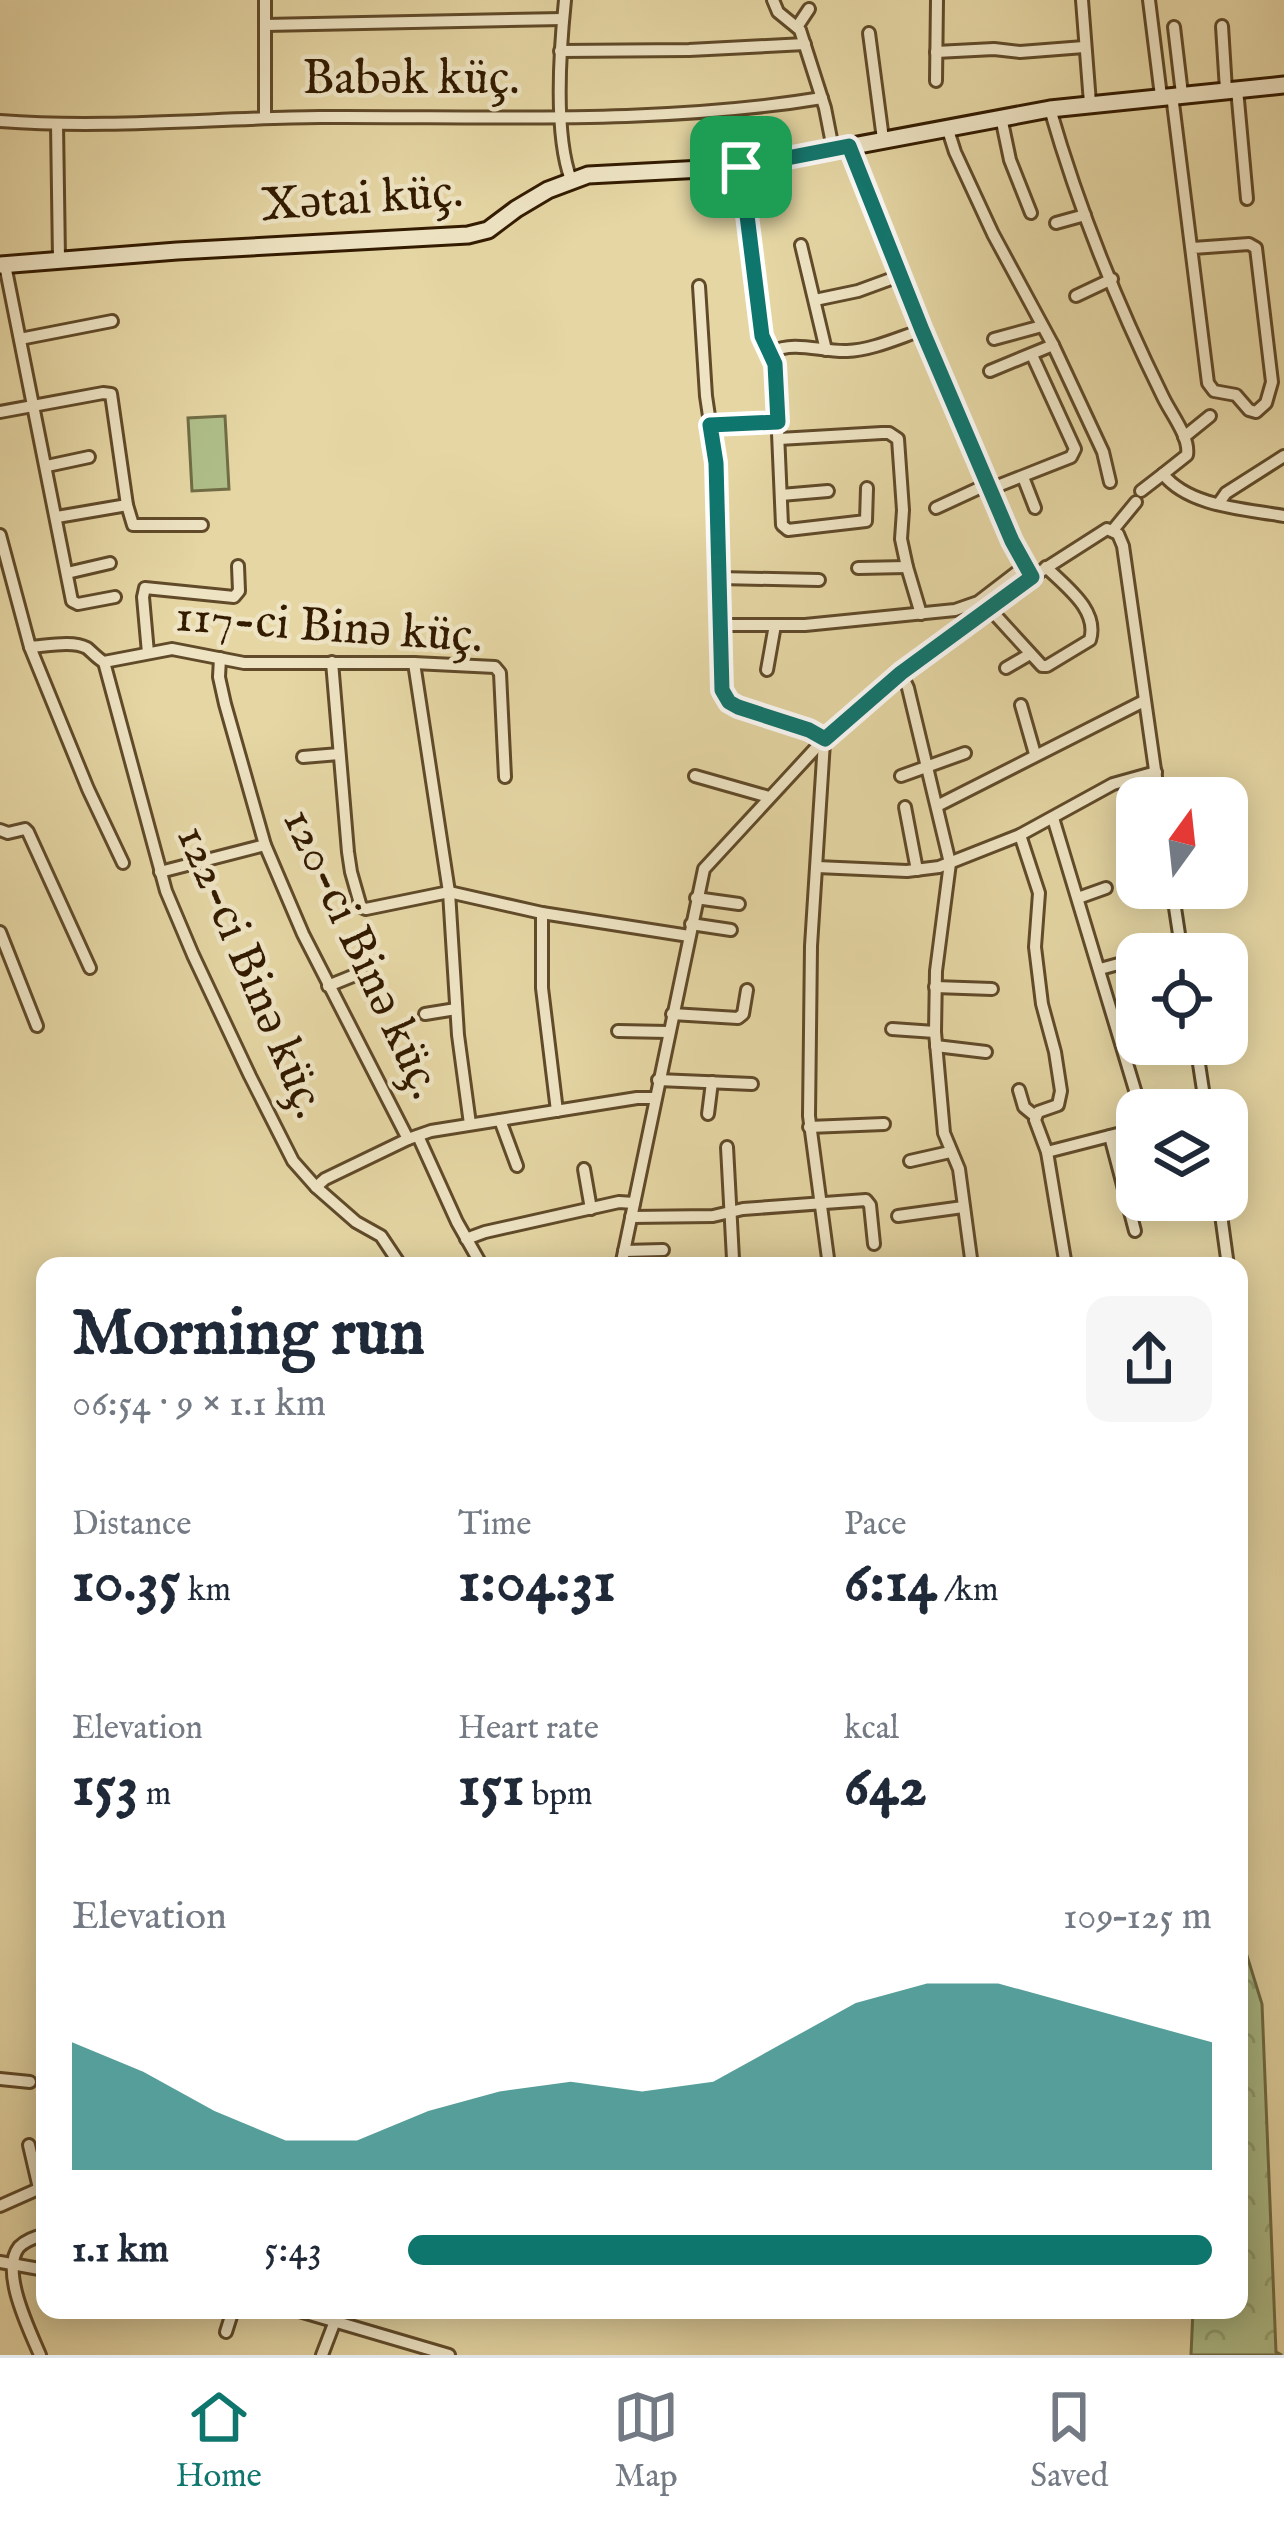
<!DOCTYPE html>
<meta charset="utf-8">
<style>
:root{--surface:#fff;--page:#f6f6f7;--text:#1f2937;--muted:#747a83;--line:#e0e1e3;--accent:#0f766e}
body{margin:0;font-family:"IM FELL English",serif;background:var(--page);color:var(--text);height:100vh;display:flex;flex-direction:column;font-size:45px;white-space:nowrap}
*{box-sizing:border-box;margin:0}
p{font-size:39px;color:var(--muted)}
.icon{flex:none;width:66px;height:66px;fill:none;stroke:currentColor;stroke-width:2;stroke-linecap:round;stroke-linejoin:round}
.map{position:relative;flex:1;overflow:hidden}
.details{position:absolute;left:36px;top:1257px;width:1212px;height:1062px;display:flex;flex-direction:column;background:var(--surface);border-radius:24px;box-shadow:0 6px 30px #0003}
.details>*{flex:none}
.needle{width:78px;rotate:15deg}
.controls{position:absolute;left:1116px;top:777px;display:grid;gap:24px}
.controls a{display:grid;place-items:center;width:132px;height:132px;border-radius:24px;background:var(--surface);box-shadow:0 6px 30px #0003;font-size:60px}
.pin{position:absolute;display:grid;place-items:center;width:102px;height:102px;color:#fff;margin:-51px;border-radius:24px;box-shadow:0 6px 18px #0006}
.round{display:grid;place-items:center;flex:none;width:126px;height:126px;border-radius:24px;background:var(--page)}
.head{display:flex;align-items:center;justify-content:space-between;height:204px;padding:0 36px}
h1{font-size:66px;font-weight:800;line-height:90px}
.figures{display:grid;grid-template-columns:repeat(3,1fr);gap:18px;height:204px;padding:12px 36px}
.figures div{display:grid;align-content:center}
.figures b{font-size:60px;font-weight:800}
.figures small{font-size:33px;font-weight:400}
.figures p{font-size:33px}
.chart{height:336px;padding:24px 36px}
.chart p{display:flex;justify-content:space-between}
.chart svg{width:100%;height:216px;margin-top:12px;fill:var(--accent);opacity:.7}
ul{padding:0 36px;list-style:none;font-size:39px}
li{display:grid;grid-template-columns:192px 144px 1fr;align-items:center;height:90px}
li i{height:30px;border-radius:15px;background:var(--accent)}
.tab-bar{display:flex;justify-content:space-around;align-items:center;height:168px;border-top:3px solid var(--line);background:var(--surface);font-size:33px;color:var(--muted)}
.tab-bar a{display:grid;justify-items:center;gap:6px}
.tab-bar .current{color:var(--accent)}
.map>svg:first-child{display:block}
.forest{fill:url(#forest-crowns);stroke:#716d45;stroke-width:3}
.park{fill:#afbf8a;stroke:#716d45;stroke-width:3}
.lines{fill:none;stroke-linecap:round;stroke-linejoin:round}
.stream{stroke:#6e7a62;stroke-width:3}
.street-casing{stroke:#604a29;stroke-width:16}
.secondary-casing{stroke:#331b00;stroke-width:21}
.street{stroke:#eee4c4;stroke-width:10}
.secondary{stroke:#eee4c4;stroke-width:15}
.route-casing{stroke:#fff;stroke-width:24}
.route{stroke:#0f766e;stroke-width:15}
.labels{text-anchor:middle;dominant-baseline:central;stroke-width:9;stroke-linejoin:round;paint-order:stroke}
.street-label{font-size:48px;fill:#331b00;stroke:#eee4c4}
</style>
<div class="map">
<svg width="1284" height="2355" viewBox="0 0 1284 2355">
<defs>
<pattern id="forest-crowns" width="20" height="18" patternUnits="userSpaceOnUse" patternTransform="scale(3)"><rect width="20" height="18" fill="#afbf8a"/><path d="M2 6a3 3 0 1 1 6 0M12 15a3 3 0 1 1 6 0" fill="none" stroke="#97a475"/></pattern>
</defs>
<rect width="100%" height="100%" fill="#e5d6a4"/>
<filter id="stains"><feTurbulence type="fractalNoise" baseFrequency=".00167" numOctaves="4"/><feColorMatrix values="0 0 0 0 .2 0 0 0 0 .09 0 0 0 0 .02 0 0 0 .5 -.17"/></filter>
<radialGradient id="worn" r=".72"><stop offset=".6" stop-color="#630" stop-opacity="0"/><stop offset="1" stop-color="#630" stop-opacity=".3"/></radialGradient>
<polygon class="forest" points="1239,1930 1262,2004 1276,2352 1282,2355 1191,2355 1193,2310 1239,2310"/>
<polygon class="park" points="225,416 229,489 192,491 188,418"/>
<g class="lines">
<polyline class="stream" points="962,622 1007,587"/>
<defs>
<g id="street">
<path d="M565,0C560,49 554,134 571,180"/>
<polyline points="773,0 778,12 800,30 825,108 833,149"/>
<polyline points="1082,0 1090,103"/>
<polyline points="1149,0 1161,96"/>
<polyline points="265,25 563,19"/>
<polyline points="1222,26 1226,90"/>
<polyline points="797,27 809,9"/>
<polyline points="1174,27 1182,94"/>
<polyline points="869,33 883,139"/>
<polyline points="560,51 689,50 805,44"/>
<polyline points="936,52 994,49 1020,52 1084,47"/>
<polyline points="936,81 937,0"/>
<polyline points="1237,89 1247,199"/>
<polyline points="1172,95 1208,383 1214,391 1236,395 1249,410 1256,412 1266,403 1272,382 1256,248 1249,244 1193,248"/>
<path d="M1050,109C1078,206 1118,306 1163,397C1171,414 1190,437 1187,455L1163,474C1189,507 1246,509 1284,516"/>
<polyline points="265,117 265,0"/>
<polyline points="1001,117 1010,160 1031,213"/>
<path d="M0,121C106,129 214,118 320,117C485,116 659,125 822,98"/>
<polyline points="57,124 59,259"/>
<polyline points="947,127 955,152 993,234 1053,345 1103,452 1110,482"/>
<polyline points="849,146 922,330 1012,541 1032,577"/>
<polyline points="741,167 762,336 775,364 782,525 788,530 866,521 867,488"/>
<polyline points="1056,223 1085,215"/>
<polyline points="801,245 826,350"/>
<polyline points="5,265 72,601 78,604 115,597"/>
<polyline points="699,286 706,396 716,463 722,690 729,702 738,707 809,730 825,739"/>
<polyline points="1076,296 1112,279"/>
<polyline points="815,300 858,291 899,276"/>
<polyline points="20,339 112,321"/>
<polyline points="994,339 1042,326"/>
<path d="M771,352C795,340 821,352 847,351C872,350 898,338 922,330"/>
<polyline points="990,371 1053,345"/>
<polyline points="0,412 103,393 111,394 127,505 133,525 202,525"/>
<polyline points="710,425 778,422"/>
<polyline points="1184,437 1210,416"/>
<polyline points="779,439 882,433 889,433 898,439 903,510 901,539 907,567 921,614"/>
<polyline points="47,466 89,457"/>
<polyline points="1023,477 1035,508"/>
<polyline points="990,489 1071,457 1075,449 1032,355"/>
<polyline points="1141,491 1163,474"/>
<polyline points="781,495 828,491"/>
<polyline points="1219,503 1226,493 1284,456"/>
<polyline points="936,508 988,484"/>
<polyline points="57,517 127,505"/>
<polyline points="1113,530 1136,502"/>
<path d="M0,535L30,647C46,646 73,640 87,648C93,653 98,659 104,662L172,649L244,663H414L495,667L500,673L505,777"/>
<polyline points="858,568 907,567"/>
<polyline points="67,573 110,563"/>
<polyline points="719,578 819,580"/>
<path d="M989,608L1042,666H1047L1090,640C1099,610 1066,587 1046,567"/>
<polyline points="721,625 805,625 955,610 978,602 1025,566"/>
<polyline points="30,647 88,789 123,863"/>
<polyline points="148,653 143,597 145,588 234,597 239,591 238,566"/>
<polyline points="220,658 219,677 225,704 265,845 303,934 408,1139"/>
<polyline points="104,662 166,891 193,955 250,1076 293,1161 316,1187 356,1222 381,1236 401,1266"/>
<polyline points="332,662 348,852 351,872 361,907 366,909 449,892 542,913 689,936"/>
<polyline points="414,663 449,892 458,1035 470,1124"/>
<polyline points="1006,668 1030,654"/>
<polyline points="767,670 775,625"/>
<polyline points="901,673 908,688 950,863 936,971 935,1032 944,1133 959,1169 972,1266"/>
<polyline points="1021,705 1035,754"/>
<polyline points="824,742 811,946 809,1116 829,1266"/>
<polyline points="303,757 339,754"/>
<polyline points="695,776 769,797"/>
<polyline points="901,776 965,753"/>
<polyline points="937,806 1144,701"/>
<polyline points="905,807 917,870"/>
<polyline points="1053,818 1141,1110"/>
<polyline points="0,830 8,833 25,829 28,832 90,968"/>
<polyline points="1020,835 1039,893 1035,947 1042,1004 1055,1052 1061,1091 1058,1105 1038,1112 1035,1120 1047,1152 1066,1266"/>
<polyline points="817,867 907,871 939,867 1020,835 1113,784 1156,772"/>
<polyline points="160,872 265,845"/>
<polyline points="1172,888 1182,954"/>
<polyline points="696,898 739,904"/>
<polyline points="1078,898 1106,888"/>
<polyline points="542,913 542,988 557,1111"/>
<polyline points="691,924 731,930"/>
<polyline points="0,932 37,1026"/>
<polyline points="1100,969 1126,962"/>
<polyline points="328,986 360,973"/>
<polyline points="935,987 992,989"/>
<polyline points="425,1014 456,1009"/>
<polyline points="672,1014 738,1018 743,1014 747,990"/>
<polyline points="892,1029 935,1032"/>
<polyline points="618,1031 668,1032"/>
<polyline points="1196,1044 1206,1110"/>
<polyline points="936,1046 986,1052"/>
<polyline points="658,1080 752,1084"/>
<polyline points="1019,1090 1024,1107 1035,1116"/>
<polyline points="708,1114 712,1082"/>
<polyline points="500,1120 517,1166"/>
<polyline points="809,1127 884,1124"/>
<polyline points="418,1136 457,1222 482,1266"/>
<polyline points="1110,1136 1135,1231"/>
<polyline points="727,1147 733,1259"/>
<polyline points="1047,1152 1137,1129"/>
<polyline points="910,1161 950,1152"/>
<polyline points="584,1169 591,1209"/>
<polyline points="316,1187 325,1179 408,1139 431,1131 637,1098 654,1098"/>
<polyline points="1219,1200 1228,1266"/>
<polyline points="1171,1211 1220,1206"/>
<polyline points="898,1216 963,1207"/>
<polyline points="631,1217 713,1216 743,1209 866,1200 870,1205 874,1244"/>
<polyline points="466,1239 485,1232 619,1202 634,1203"/>
<polyline points="624,1251 663,1250"/>
<polyline points="621,1266 704,869 837,725 901,673 1032,577 1107,529 1118,534 1123,546 1159,798"/>
<polyline points="0,2079 30,2082"/>
<polyline points="29,2145 39,2188"/>
<polyline points="0,2206 45,2186"/>
<polyline points="0,2262 45,2270"/>
<polyline points="296,2310 449,2355"/>
<polyline points="226,2332 233,2310"/>
<path d="M40,2355C29,2329 0,2271 19,2247C26,2240 36,2237 45,2234"/>
<polyline points="322,2355 335,2321"/>
</g>
<polyline id="secondary" points="0,265 177,251 468,235 488,230 516,209 548,190 588,175 741,167 1050,109 1284,85"/>
</defs>
<use href="#street" class="street-casing"/>
<use href="#secondary" class="secondary-casing"/>
<use href="#street" class="street"/>
<use href="#secondary" class="secondary"/>
</g>
<g class="lines">
<defs>
<polygon id="route" points="849,146 922,330 1012,541 1032,577 901,673 825,739 809,730 738,707 729,702 722,690 716,463 710,425 778,422 775,364 762,336 741,167"/>
</defs>
<use href="#route" class="route-casing"/>
<use href="#route" class="route"/>
</g>
<g class="labels">
<g class="street-label">
<text x="411" y="80">Babək küç.</text>
<text transform="translate(362 200) rotate(-4)">Xətai küç.</text>
<text transform="translate(329 628) rotate(4)">117-ci Binə küç.</text>
<text transform="translate(361 954) rotate(65)">120-ci Binə küç.</text>
<text transform="translate(250 972) rotate(67)">122-ci Binə küç.</text>
</g>
</g>
<rect width="100%" height="100%" filter="url(#stains)"/>
<rect width="100%" height="100%" fill="url(#worn)"/>
</svg>
<div class="controls">
<a><svg class="needle" viewBox="-14 -14 28 28"><path d="M0-13l5 13h-10z" fill="#e53935"/><path d="M0 13l5-13h-10z" fill="#747a83"/></svg></a>
<a><svg class="icon" aria-label="locate" viewBox="0 0 24 24"><circle cx="12" cy="12" r="6"/><path d="M12 2v4M12 18v4M2 12h4M18 12h4"/></svg></a>
<a><svg class="icon" aria-label="layers" viewBox="0 0 24 24"><path d="M12 4l9 5-9 5-9-5zM3 14l9 5 9-5"/></svg></a>
</div>
<div class="pin" style="left:741px;top:167px;background:#1e9e55"><svg class="icon" aria-label="arrive" viewBox="0 0 24 24"><path d="M6 21V4h12l-3 4 3 4H6"/></svg></div>
<section class="details">
<div class="head"><div><h1>Morning run</h1><p>06:54 · 9 × 1.1 km</p></div><a class="round"><svg class="icon" aria-label="share" viewBox="0 0 24 24"><path d="M12 15V3M7 8l5-5 5 5M5 13v7h14v-7"/></svg></a></div>
<div class="figures">
<div><p>Distance</p><b>10.35<small> km</small></b></div>
<div><p>Time</p><b>1:04:31</b></div>
<div><p>Pace</p><b>6:14<small> /km</small></b></div>
</div>
<div class="figures">
<div><p>Elevation</p><b>153<small> m</small></b></div>
<div><p>Heart rate</p><b>151<small> bpm</small></b></div>
<div><p>kcal</p><b>642</b></div>
</div>
<div class="chart"><p><span>Elevation</span>109–125 m</p>
<svg viewBox="0 0 160 44" preserveAspectRatio="none"><path d="M0 44V18L10 24L20 32L30 38L40 38L50 32L60 28L70 26L80 28L90 26L100 18L110 10L120 6L130 6L140 10L150 14L160 18V44z"/></svg>
</div>
<ul>
<li><b>1.1 km</b>5:43<i style="width:100%"></i></li>
</ul>
</section>
</div>
<nav class="tab-bar">
<a class="current"><svg class="icon" aria-label="home" viewBox="0 0 24 24"><path d="M3 11l9-7 9 7M6 9v11h12V9"/></svg>Home</a>
<a><svg class="icon" aria-label="map" viewBox="0 0 24 24"><path d="M3 6l6-2 6 2 6-2v14l-6 2-6-2-6 2zM9 4v14M15 6v14"/></svg>Map</a>
<a><svg class="icon" aria-label="saved" viewBox="0 0 24 24"><path d="M7 4h10v16l-5-4-5 4z"/></svg>Saved</a>
</nav>
